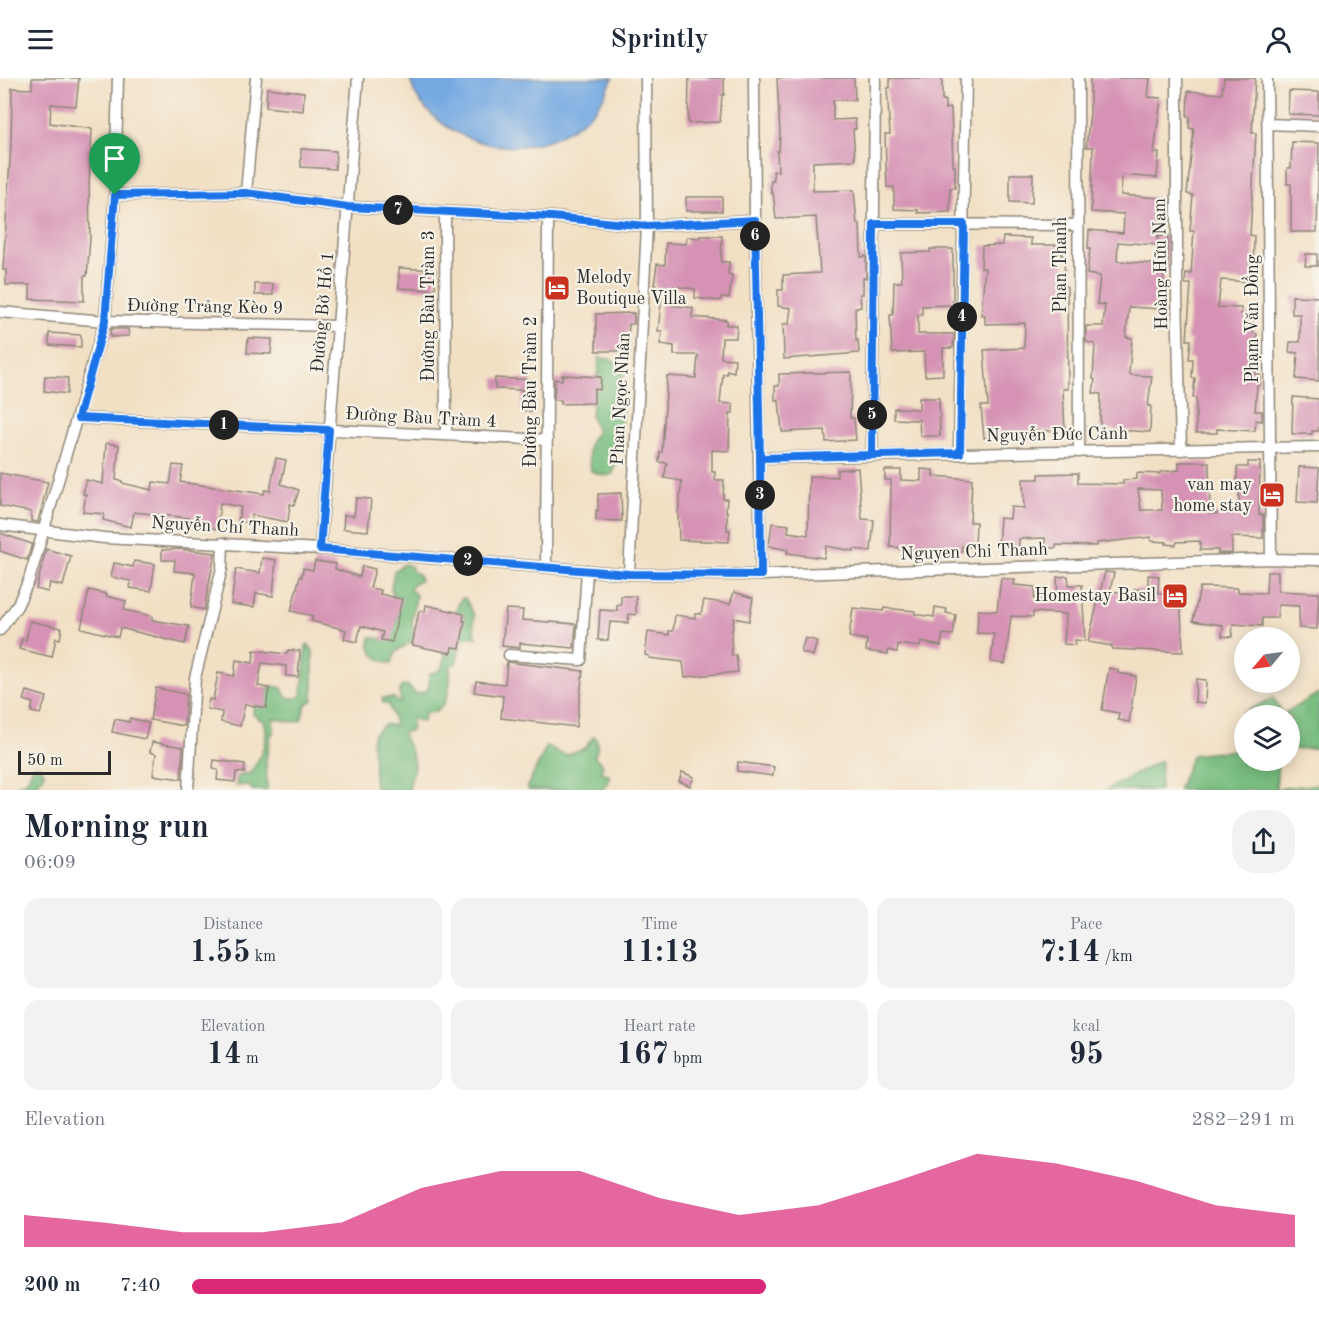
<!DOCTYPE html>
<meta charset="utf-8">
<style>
:root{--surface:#fff;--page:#f2f2f3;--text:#1f2937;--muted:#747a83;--accent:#db2777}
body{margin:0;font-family:"Old Standard TT",serif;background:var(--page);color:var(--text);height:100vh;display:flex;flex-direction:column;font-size:22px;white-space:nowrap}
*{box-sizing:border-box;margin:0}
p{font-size:20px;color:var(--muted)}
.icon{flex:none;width:33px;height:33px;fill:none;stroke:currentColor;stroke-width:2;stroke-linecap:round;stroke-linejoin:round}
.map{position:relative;height:712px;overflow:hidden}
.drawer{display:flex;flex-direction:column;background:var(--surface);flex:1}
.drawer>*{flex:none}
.needle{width:39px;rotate:241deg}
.fabs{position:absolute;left:1234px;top:549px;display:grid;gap:12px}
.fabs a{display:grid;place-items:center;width:66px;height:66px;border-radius:50%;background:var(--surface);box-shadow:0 3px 15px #0003;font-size:30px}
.scale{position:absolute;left:18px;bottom:15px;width:93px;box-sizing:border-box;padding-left:6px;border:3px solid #2b2b2b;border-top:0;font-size:16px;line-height:21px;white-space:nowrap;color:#2b2b2b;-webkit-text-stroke:4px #f7f3e8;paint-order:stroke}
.pin{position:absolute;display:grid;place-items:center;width:51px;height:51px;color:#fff;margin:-62px -26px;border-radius:50% 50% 50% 0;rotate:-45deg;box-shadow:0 0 6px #0007}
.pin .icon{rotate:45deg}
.km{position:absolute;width:30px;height:30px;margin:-15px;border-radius:50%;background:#222;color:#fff;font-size:16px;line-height:30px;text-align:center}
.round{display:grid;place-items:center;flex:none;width:63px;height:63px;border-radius:24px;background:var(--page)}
.headline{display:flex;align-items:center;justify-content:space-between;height:102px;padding:0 24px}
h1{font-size:33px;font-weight:700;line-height:45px}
.stats{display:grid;grid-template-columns:repeat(3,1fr);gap:9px;height:102px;padding:6px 24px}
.stats div{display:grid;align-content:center;border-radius:15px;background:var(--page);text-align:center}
.stats b{font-size:30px;font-weight:700}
.stats small{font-size:16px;font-weight:400}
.stats p{font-size:16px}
.chart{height:168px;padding:12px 24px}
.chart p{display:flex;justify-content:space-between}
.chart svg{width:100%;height:108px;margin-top:6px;fill:var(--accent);opacity:.7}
ul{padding:0 24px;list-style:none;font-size:20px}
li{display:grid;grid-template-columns:96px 72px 1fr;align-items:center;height:45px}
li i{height:15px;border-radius:8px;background:var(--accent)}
header{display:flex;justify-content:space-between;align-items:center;height:78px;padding:0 24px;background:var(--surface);font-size:27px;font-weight:700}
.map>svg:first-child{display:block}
.forest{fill:#7abe81;stroke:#527456;stroke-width:1.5}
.water{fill:#75a9e2;stroke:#506a86;stroke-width:1.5}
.building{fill:#d592b4;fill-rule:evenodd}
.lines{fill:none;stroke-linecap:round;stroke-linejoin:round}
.minor-casing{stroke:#8e8678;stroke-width:13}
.minor{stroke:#fff;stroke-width:10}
.route-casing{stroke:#fff;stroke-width:12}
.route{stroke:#1a73e8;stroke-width:8}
.labels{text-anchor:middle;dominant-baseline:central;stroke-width:4.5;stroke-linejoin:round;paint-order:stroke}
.street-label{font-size:18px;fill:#2b2b2b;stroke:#f7f3e8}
.poi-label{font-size:18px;fill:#2b2b2b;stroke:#f7f3e8;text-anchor:end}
</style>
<header><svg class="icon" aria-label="menu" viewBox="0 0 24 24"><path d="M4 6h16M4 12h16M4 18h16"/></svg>Sprintly<svg class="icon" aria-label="person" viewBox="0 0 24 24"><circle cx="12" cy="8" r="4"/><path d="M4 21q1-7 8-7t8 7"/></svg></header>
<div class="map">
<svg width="1319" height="712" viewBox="0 0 1319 712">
<rect width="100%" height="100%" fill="#f7f3e8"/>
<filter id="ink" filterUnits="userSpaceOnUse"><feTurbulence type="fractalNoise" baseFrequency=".0167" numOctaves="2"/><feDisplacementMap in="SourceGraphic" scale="12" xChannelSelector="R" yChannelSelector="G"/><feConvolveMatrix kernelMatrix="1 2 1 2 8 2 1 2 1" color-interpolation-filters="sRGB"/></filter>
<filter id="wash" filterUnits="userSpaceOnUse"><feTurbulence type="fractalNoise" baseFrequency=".008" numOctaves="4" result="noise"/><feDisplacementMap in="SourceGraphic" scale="24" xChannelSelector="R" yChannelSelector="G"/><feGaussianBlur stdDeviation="1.35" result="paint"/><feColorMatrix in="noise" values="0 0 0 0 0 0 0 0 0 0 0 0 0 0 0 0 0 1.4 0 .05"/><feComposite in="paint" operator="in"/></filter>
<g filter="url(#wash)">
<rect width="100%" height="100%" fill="#f2e0c5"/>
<g class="forest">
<path d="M599,280L610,281L624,289C623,316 623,341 617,368C615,377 616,386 613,396L605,398L591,393C590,376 583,368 597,354L591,339L592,327L590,317L592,305L598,295Z"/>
<path d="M404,486L411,488L413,494L419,497L420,503L413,505L410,511L416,517L412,542L414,562L396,574L391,586C376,581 368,575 370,559L383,561L393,516L391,511L394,493Z"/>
<path d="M465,520L474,537V552L477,559H463L456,585L450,588C451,607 449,636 424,635L423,644L412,640L411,653H407L403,656C407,668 417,680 413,693C412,700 409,705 409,712H376C373,701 374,694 374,683C373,665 366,657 386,646L392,648L395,645L388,626L383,625L382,620H394L399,625L401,622C398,615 398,608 407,607L416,616L426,613L429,609V596L441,592C445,581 456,526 461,521Z"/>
<path d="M308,566L313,573V622L306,626L301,642L293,644L273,640L274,653L270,659L266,682L267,712H252L249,707L236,708L238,699L242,696H249C260,682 269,662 265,645L253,636C253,624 255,615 265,609L269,610L273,608L282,610L285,618C292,621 296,622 302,617L306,568Z"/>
<polygon points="1319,615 1318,670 1290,671 1290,638 1245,638 1245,682 1278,683 1276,711 1319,706 1319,712 1178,712 1192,677 1236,672 1242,635 1273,620 1283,636"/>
<path d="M594,658C599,664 598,673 594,678L603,687L601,694L608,696L610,701L602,712H528V707L547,668L559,675L566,677L585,670Z"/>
<polygon points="1161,682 1160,712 1106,712"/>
<polygon points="33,688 40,688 44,694 43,700 38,703 36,712 17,712 20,705 27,703"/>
</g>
<path class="water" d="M409,0H613C607,14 600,28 588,38C537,85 459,76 418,21C414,15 412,7 409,0Z"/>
<g id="blocks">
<g class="building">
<polygon points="32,0 79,0 76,28 51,26 50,45 92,51 89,106 90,161 87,198 84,198 84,223 30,221 30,207 6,207 6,192 3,192 11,66 12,10 32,11"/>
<polygon points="689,0 724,0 724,17 722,17 720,44 688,45"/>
<polygon points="777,0 854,0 855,22 833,22 833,42 855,41 856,51 853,51 855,82 813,84 813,113 854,112 857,146 860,146 861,179 866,178 866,200 863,200 863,216 860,216 861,229 855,230 856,263 858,262 859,275 784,281 783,246 789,246 791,230 778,228 778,212 783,212 783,197 820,195 816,139 776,141 773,115 771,115 771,103 774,103 773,93 778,93 777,73 779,73 780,56"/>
<polygon points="890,0 942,0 942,22 945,22 945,31 951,30 953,88 955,88 955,110 950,110 950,134 918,135 918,132 894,131 894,109 887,109 886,87 885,56 890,56 887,10 890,10"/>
<polygon points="1090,0 1150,0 1148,19 1161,20 1154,75 1159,75 1157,100 1122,97 1121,117 1161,120 1157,167 1118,164 1117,183 1156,186 1158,158 1168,158 1168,193 1164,193 1162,231 1129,229 1126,259 1132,260 1129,295 1131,297 1152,298 1148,328 1151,328 1150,354 1100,351 1101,316 1093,315 1095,302 1093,301 1095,266 1086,264 1086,248 1103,248 1105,227 1097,226 1100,198 1087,196 1090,171 1088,171 1089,152 1123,155 1124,136 1091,134 1093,69 1086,69 1090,36"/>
<polygon points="1224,0 1255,0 1252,55 1256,55 1250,157 1254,158 1253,204 1221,202 1218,229 1241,230 1241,236 1254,237 1253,255 1257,256 1255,296 1260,297 1259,307 1257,307 1255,333 1262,333 1262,343 1256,342 1255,353 1217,351 1217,355 1196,355 1196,320 1193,320 1195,300 1192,300 1193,281 1189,281 1191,262 1187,262 1191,206 1185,206 1186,195 1191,196 1194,153 1190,153 1193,117 1187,116 1194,51 1189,50 1190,39 1187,39 1188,13 1222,16"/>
<polygon points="267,10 304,14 303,33 266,29"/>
<polygon points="1289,13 1319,14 1319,37 1288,36"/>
<polygon points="1292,64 1319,65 1317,154 1291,154 1291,106 1287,106 1287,90 1291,90"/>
<polygon points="301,71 336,73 335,91 301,89"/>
<polygon points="1010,96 1033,96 1032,125 1010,124"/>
<rect x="686" y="119" width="36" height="14"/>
<polygon points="700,158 722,158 721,184 729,184 728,196 732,197 729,220 721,219 720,223 695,220 695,211 673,208 672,227 693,230 692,239 727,242 726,247 737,247 736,260 722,260 721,280 735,281 734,294 727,292 727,296 723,296 720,325 733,326 733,335 730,335 729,373 712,372 712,394 715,394 715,402 724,402 723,421 727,421 726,433 727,433 727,452 730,452 729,464 679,462 678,434 682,403 664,400 667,385 659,384 660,374 662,374 667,298 696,300 698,277 674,277 674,268 660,266 662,253 658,253 662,216 656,216 656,207 654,207 657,186 665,187 666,165 686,166 687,159 700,160"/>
<polygon points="1003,159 1031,160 1031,167 1061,167 1061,177 1064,177 1065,208 1067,209 1068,311 1063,311 1065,354 1034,352 1034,360 984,360 981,328 988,328 984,272 1024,270 1025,245 985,246 985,237 981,237 985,190 981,190 982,168 1002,167"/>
<polygon points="930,171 953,171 953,227 922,228 922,237 918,237 918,256 954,256 953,270 943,270 943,297 925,298 924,274 892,275 890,237 893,237 894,204 902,204 901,175 930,174"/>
<polygon points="1306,176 1317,176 1317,188 1305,188"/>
<polygon points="399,190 436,192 435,212 399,210"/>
<rect x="255" y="206" width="18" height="11"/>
<polygon points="1292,218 1319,219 1319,303 1296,301 1298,275 1289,274 1290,264 1300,264 1300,236 1292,236"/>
<polygon points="634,235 634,246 629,246 627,273 596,273 596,236"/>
<polygon points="110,251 128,251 129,258 111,259"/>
<polygon points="49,255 81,257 81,269 49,267"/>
<polygon points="248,260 272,261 271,276 247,275"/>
<polygon points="851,294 850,340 854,340 856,362 826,364 825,352 782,354 779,322 775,322 775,308 779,308 779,296"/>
<polygon points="562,297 601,299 600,312 594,311 594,325 561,326 561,322 554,322 555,301 562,302"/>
<polygon points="45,298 68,300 67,316 44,313"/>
<polygon points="495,300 532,302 531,334 521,332 523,312 495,311"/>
<polygon points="1293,319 1319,321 1319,353 1312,353 1312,356 1292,356"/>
<polygon points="919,320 939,320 940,358 920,358 919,342 894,341 894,330 919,331"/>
<polygon points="106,365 119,367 116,402 122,403 122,405 152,412 153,404 170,406 173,387 183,388 180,404 264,416 265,412 270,413 276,380 286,382 281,406 299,412 294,427 290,426 288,444 252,437 250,445 238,443 241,429 220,425 217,451 188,445 189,440 134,434 131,449 103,442 104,436 83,434 86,416 83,416 86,402 103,406"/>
<path d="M1179,384H1209L1210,436L1239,434V404H1237V389H1248V384H1260L1259,437H1263V460L1232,459V475H1218V472H1200V463L1177,464L1176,467L1166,466L1167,464L1151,463V459L1097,465V468L1056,467V470H1046L1045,460L1019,461V471L998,469L1000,440L1010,441L1011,429L1024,430L1023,401H1039V396L1078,395V405L1123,406V402L1137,401V395L1160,396V394L1179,392ZM1138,411L1161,412L1162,432H1141Z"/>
<polygon points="1299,389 1319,390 1317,425 1297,424"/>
<polygon points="858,390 862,441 874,442 871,473 854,471 854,473 826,468 824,480 787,475 788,472 769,468 772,445 789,447 788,454 808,457 809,398 837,399 837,392"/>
<polygon points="921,391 933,392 933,398 972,401 970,444 976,444 975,469 962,468 962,473 947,473 890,469 891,402 885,402 885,392 901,392 901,402 921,403"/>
<polygon points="0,395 48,404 38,444 31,443 31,434 0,428"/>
<polygon points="621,415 622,443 596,442 596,432 598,433 598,416"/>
<polygon points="356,420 371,421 368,453 343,451 344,437 354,438"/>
<polygon points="0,455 32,466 27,482 0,473"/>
<polygon points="46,471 71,478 63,508 50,505 48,514 36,511"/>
<polygon points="179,471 215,475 204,532 191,529 195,495 174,493 175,482 162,482 162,472"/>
<polygon points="262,480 276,482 273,518 256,515 254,529 231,526 236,491 260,495"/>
<polygon points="134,483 155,486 151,513 130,510 131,503 111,499 114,485 133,489"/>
<polygon points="315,483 336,486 335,491 360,499 362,488 375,491 370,510 381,512 380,516 402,521 392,564 381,562 383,554 361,548 357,564 344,561 346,552 311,543 313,538 291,533 300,498 302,499 303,490 313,492"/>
<polygon points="1105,494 1114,495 1110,513 1133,516 1134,511 1148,512 1148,497 1159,498 1158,515 1180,514 1183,574 1112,571 1112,568 1088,564"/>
<polygon points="1267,494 1278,494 1278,513 1319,515 1317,551 1299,550 1299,528 1278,527 1277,540 1262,540 1262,548 1233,546 1232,559 1222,558 1223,547 1193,543 1200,509 1238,510 1238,514 1266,515"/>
<polygon points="1068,498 1069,507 1082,507 1085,563 1075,562 1075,567 1064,566 1066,536 1033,534 1033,539 1011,538 1005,586 991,584 994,556 977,555 978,532 997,533 1001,500 1015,502 1014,507 1035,509 1034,521 1058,522 1057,499"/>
<polygon points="89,512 107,516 106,518 126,523 124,532 152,538 152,542 189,548 185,566 120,550 118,559 81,550"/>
<polygon points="734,514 753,520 749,543 734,540 731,560 732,578 736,577 738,594 685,599 683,584 649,580 649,578 645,577 648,554 669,557 669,553 673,553 675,537 695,540 695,536 701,536 704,522 730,526"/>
<polygon points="621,518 636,518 636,537 629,536 628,545 610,544 608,562 598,562 600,532 617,533 617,527 621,527"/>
<polygon points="426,527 464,536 463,543 465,543 460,570 452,569 451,575 412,567 419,533 425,534"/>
<polygon points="935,529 947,531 946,535 956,537 953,557 943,556 941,568 921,564 920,569 898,566 897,574 888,572 888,576 866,573 867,562 849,559 853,530 883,533 884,530 915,533 915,536 934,539"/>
<polygon points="506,531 523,532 522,542 576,546 574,570 520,565 520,570 502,568"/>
<polygon points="30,543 62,550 60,561 56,560 52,579 19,571 22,561 26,562"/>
<polygon points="805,560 817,563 813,578 801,574"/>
<polygon points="254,572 287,576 288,572 300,573 298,599 286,598 286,588 262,585 258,608 269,610 266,630 245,626 240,648 221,644 222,634 207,631 209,621 213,622 218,595 234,598 236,582 253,585"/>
<polygon points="507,584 583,593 576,649 501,640 503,618 474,614 476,603 505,606"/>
<polygon points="1109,590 1118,592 1118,595 1136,598 1129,644 1118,642 1119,635 1102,632"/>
<polygon points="1196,601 1206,602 1205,625 1195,624"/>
<polygon points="156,610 186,616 184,648 150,642"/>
<polygon points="27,613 47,619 40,636 31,634 33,625 24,622"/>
<polygon points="130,640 149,645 145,661 112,654 115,641 129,644"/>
<polygon points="152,664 183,669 181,701 153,697 156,676 150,674"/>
<polygon points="214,682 245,686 244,695 236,694 235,704 217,702 218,692 213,691"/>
<polygon points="738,684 774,689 773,698 737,693"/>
<polygon points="682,694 694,699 690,708 679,703"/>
</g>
</g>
</g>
<g filter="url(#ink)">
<use href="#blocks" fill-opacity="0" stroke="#8e8678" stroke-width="1.5"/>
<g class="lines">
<defs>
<g id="minor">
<polyline points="754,0 755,142 761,497"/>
<polyline points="1078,0 1079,374"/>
<polyline points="1177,0 1177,214 1181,372"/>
<polyline points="1267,0 1271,481"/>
<polyline points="1268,46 1319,48"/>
<polyline points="246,115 256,0"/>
<polyline points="115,117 246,115 349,129 552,139 647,148 755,142"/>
<polyline points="445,135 446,357"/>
<polyline points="874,146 1077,147"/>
<polyline points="0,234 105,243 338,248"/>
<polyline points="78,340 547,362"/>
<polyline points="959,374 966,0"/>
<polyline points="872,377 875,0"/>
<polyline points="760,380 1319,369"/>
<polyline points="0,447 104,460 320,471 629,496 761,497 1271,481 1319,482"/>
<polyline points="320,471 358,0"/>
<polyline points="546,489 548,139"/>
<polyline points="629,496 647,148 646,0"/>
<polyline points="0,552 17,528 29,502 105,243 115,117 118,0"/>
<polyline points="509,577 581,582 587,492"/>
<polyline points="188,712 195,600 222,490 223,465"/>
</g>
</defs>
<use href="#minor" class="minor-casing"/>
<use href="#minor" class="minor"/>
</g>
</g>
<g class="lines" filter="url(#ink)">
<defs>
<polyline id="route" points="115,117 105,243 78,340 329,352 320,471 629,496 761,497 760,380 960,375 964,146 874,146 872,377 760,380 755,142 647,148 552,139 348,129 246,115 115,117"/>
</defs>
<use href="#route" class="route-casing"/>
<use href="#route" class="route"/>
</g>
<defs>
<symbol id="hotel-square" viewBox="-11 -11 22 22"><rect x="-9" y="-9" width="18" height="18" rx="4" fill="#c8321e" stroke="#f7f3e8"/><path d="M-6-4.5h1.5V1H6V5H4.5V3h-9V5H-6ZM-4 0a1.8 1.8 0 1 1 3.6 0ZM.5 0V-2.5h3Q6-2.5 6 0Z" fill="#fff"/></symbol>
</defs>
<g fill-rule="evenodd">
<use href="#hotel-square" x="542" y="195" width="30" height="30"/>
<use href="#hotel-square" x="1257" y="402" width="30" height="30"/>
<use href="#hotel-square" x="1160" y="503" width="30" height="30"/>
</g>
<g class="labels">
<g class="street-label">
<text transform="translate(1161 186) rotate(-91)">Hoàng Hữu Nam</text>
<text transform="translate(1061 187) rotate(-90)">Phan Thanh</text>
<text transform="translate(429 228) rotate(-90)">Đường Bàu Tràm 3</text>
<text transform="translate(205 229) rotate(1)">Đường Trảng Kèo 9</text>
<text transform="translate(323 234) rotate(-85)">Đường Bờ Hồ 1</text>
<text transform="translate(1253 241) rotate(-90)">Phạm Văn Đồng</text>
<text transform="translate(531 314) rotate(-90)">Đường Bàu Tràm 2</text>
<text transform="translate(621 321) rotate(-87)">Phan Ngọc Nhân</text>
<text transform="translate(421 340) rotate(3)">Đường Bàu Tràm 4</text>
<text transform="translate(1057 357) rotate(-1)">Nguyễn Đức Cảnh</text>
<text transform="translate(225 449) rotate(3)">Nguyễn Chí Thanh</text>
<text transform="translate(974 474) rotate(-2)">Nguyen Chi Thanh</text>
</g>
<g class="poi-label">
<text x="576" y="200" text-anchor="start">Melody<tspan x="576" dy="21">Boutique Villa</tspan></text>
<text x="1252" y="407">van may<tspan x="1252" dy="21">home stay</tspan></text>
<text x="1156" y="518">Homestay Basil</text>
</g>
</g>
</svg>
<div class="fabs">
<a><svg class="needle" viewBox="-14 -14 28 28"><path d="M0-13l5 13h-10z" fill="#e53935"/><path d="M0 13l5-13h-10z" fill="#747a83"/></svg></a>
<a><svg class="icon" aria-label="layers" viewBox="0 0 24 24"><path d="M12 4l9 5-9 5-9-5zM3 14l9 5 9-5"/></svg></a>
</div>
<div class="scale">50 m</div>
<div class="pin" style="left:115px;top:117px;background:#1e9e55"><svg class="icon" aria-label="arrive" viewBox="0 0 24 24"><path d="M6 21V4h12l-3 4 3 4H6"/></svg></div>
<b class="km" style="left:224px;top:347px">1</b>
<b class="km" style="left:468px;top:483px">2</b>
<b class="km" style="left:760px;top:417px">3</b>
<b class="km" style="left:962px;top:239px">4</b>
<b class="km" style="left:872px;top:337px">5</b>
<b class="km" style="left:755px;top:158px">6</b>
<b class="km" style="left:398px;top:132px">7</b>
</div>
<section class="drawer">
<div class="headline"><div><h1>Morning run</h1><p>06:09</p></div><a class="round"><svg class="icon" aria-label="share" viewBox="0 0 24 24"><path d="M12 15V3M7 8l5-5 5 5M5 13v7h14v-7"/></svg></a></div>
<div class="stats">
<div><p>Distance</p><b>1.55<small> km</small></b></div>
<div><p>Time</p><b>11:13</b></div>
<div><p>Pace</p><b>7:14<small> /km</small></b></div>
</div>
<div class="stats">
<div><p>Elevation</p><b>14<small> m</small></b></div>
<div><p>Heart rate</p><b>167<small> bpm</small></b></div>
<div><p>kcal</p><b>95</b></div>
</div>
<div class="chart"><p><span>Elevation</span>282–291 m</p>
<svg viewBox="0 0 160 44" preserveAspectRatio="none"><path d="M0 44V31L10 34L20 38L30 38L40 34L50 20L60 13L70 13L80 24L90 31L100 27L110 17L120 6L130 10L140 17L150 27L160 31V44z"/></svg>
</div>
<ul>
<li><b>200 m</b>7:40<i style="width:52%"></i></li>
</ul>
</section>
